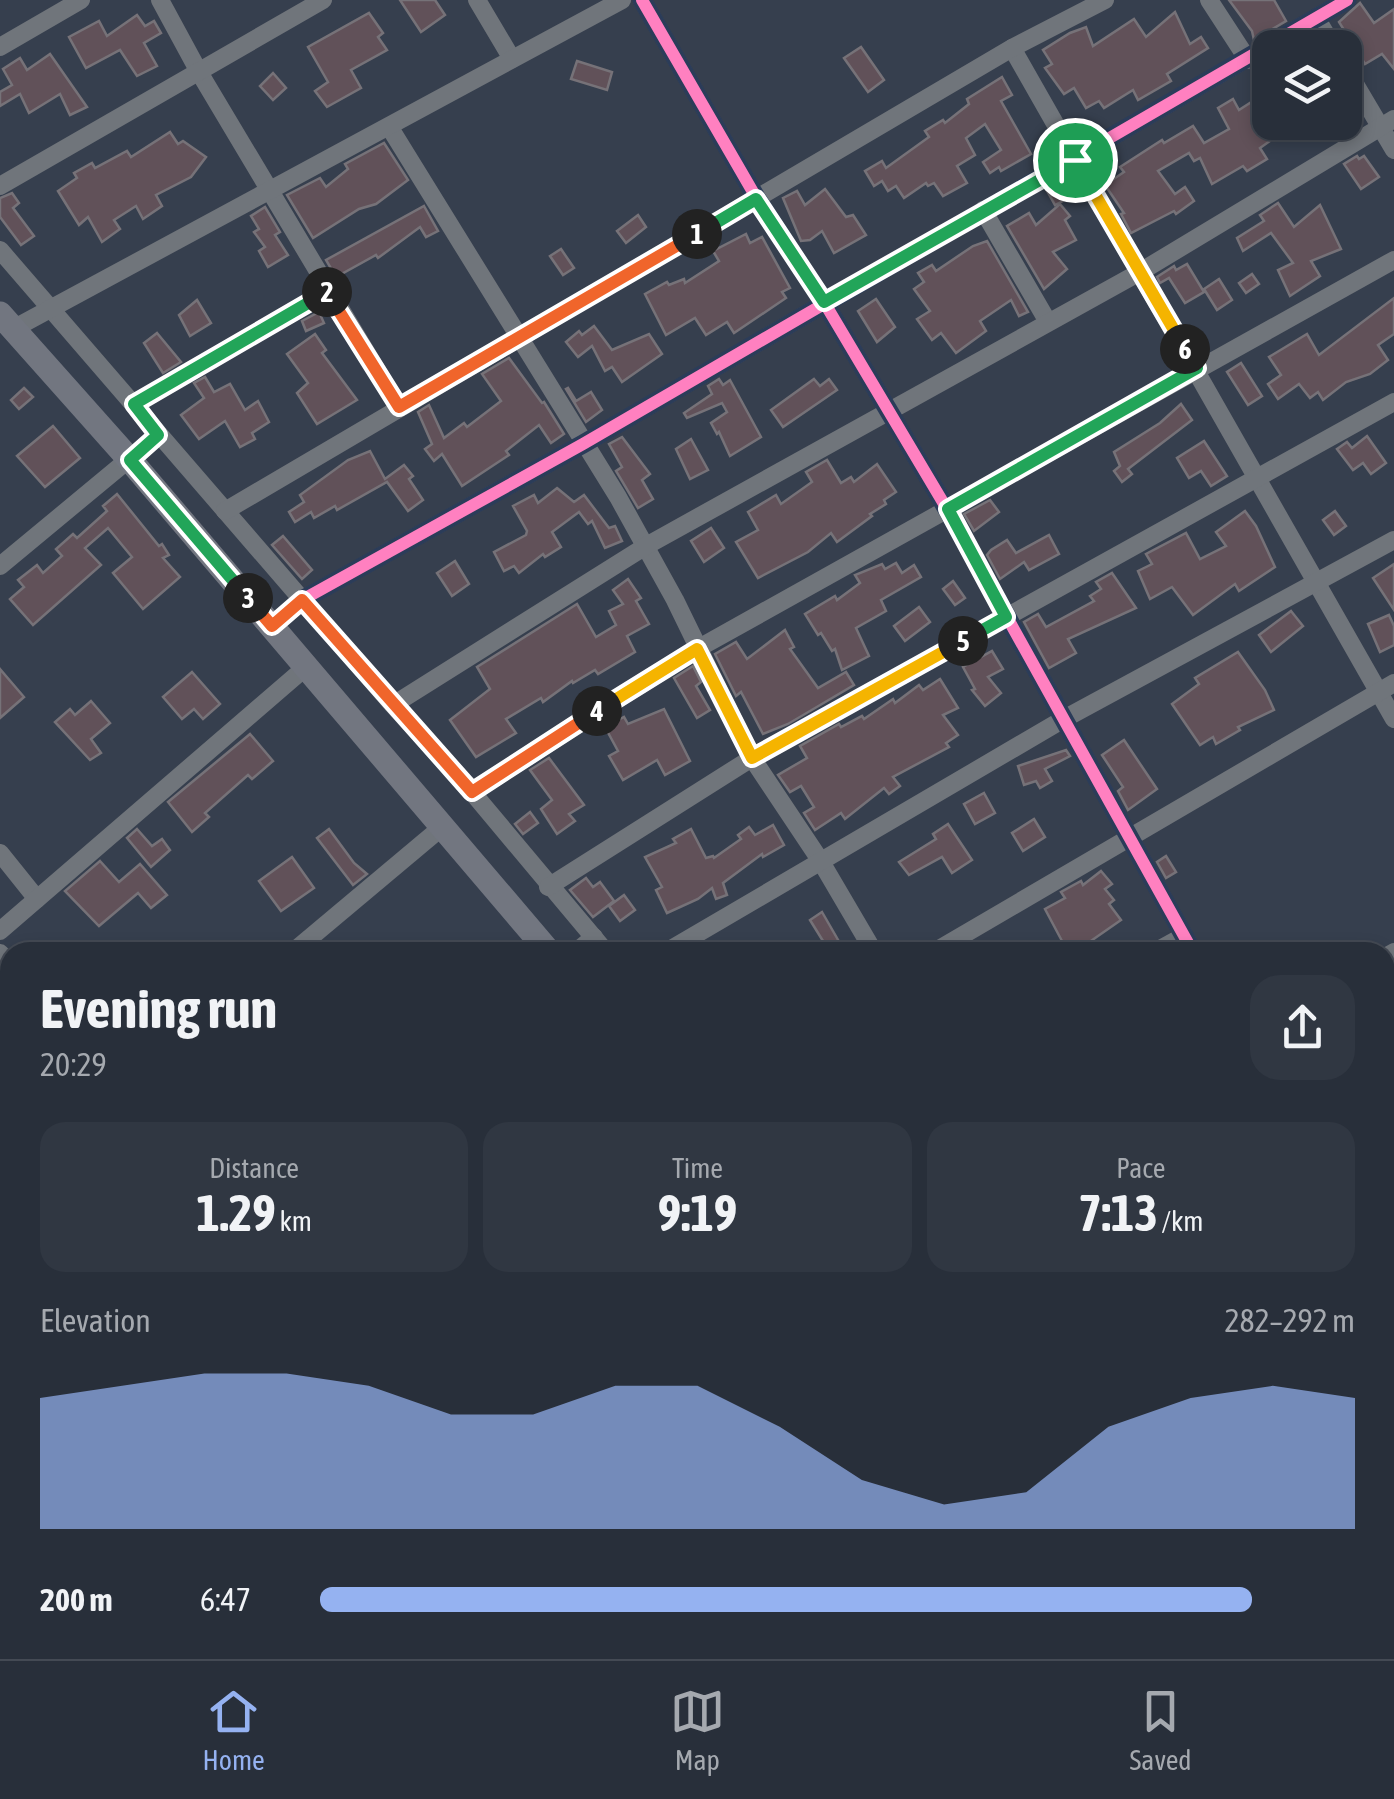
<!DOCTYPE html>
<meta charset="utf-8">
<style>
:root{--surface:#282f3a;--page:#303742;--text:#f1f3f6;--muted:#a5a9af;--line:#444a54;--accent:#95b2f1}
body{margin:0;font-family:"Asap Condensed",sans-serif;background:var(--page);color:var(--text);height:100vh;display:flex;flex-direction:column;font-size:38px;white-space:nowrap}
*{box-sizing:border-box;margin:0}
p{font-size:32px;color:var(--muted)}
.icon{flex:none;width:55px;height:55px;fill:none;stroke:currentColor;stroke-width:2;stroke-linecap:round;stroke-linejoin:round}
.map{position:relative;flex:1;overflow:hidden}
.side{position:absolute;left:0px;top:942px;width:1395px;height:718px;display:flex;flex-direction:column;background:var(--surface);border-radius:30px 30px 0 0;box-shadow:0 5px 15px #0003,0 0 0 2px var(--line)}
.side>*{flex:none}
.controls{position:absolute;left:1252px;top:30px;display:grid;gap:20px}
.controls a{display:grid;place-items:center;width:110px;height:110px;border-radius:20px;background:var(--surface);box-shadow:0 5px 15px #0003,0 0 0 2px var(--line);font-size:50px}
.pin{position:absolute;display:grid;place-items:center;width:85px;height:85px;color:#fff;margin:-42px;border:5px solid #fff;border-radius:50%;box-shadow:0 2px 10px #0007}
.km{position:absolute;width:50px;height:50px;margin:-25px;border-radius:50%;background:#222;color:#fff;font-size:28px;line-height:50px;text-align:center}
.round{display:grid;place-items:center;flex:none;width:105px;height:105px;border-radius:30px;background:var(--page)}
.overview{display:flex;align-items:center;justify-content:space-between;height:170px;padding:0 40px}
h1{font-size:55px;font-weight:700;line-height:75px}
.figures{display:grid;grid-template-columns:repeat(3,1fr);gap:15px;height:170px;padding:10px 40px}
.figures div{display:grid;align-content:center;border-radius:25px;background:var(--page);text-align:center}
.figures b{font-size:50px;font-weight:700}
.figures small{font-size:28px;font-weight:400}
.figures p{font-size:28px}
.chart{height:280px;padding:20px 40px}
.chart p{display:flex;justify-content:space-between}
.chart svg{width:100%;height:180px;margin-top:10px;fill:var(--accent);opacity:.7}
ul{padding:0 40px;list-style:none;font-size:32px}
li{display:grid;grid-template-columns:160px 120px 1fr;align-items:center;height:75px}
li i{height:25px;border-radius:12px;background:var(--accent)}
.tabs{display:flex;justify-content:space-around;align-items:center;height:140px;border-top:2px solid var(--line);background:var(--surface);font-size:28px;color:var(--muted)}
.tabs a{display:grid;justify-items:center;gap:5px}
.tabs .selected{color:var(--accent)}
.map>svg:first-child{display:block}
.building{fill:#615159;stroke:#767278;stroke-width:2.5}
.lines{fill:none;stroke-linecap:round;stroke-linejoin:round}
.street{stroke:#70757b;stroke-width:18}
.secondary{stroke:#727680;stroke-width:25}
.cycleway-casing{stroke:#2b3c59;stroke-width:19}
.cycleway{stroke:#ff80c0;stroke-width:12}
.split-1-casing{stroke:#fff;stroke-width:20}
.split-2-casing{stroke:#fff;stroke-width:20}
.split-3-casing{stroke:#fff;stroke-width:20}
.split-4-casing{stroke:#fff;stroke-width:20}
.split-5-casing{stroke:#fff;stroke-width:20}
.split-6-casing{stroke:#fff;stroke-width:20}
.split-7-casing{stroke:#fff;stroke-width:20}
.split-1{stroke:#22a559;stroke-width:12}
.split-2{stroke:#f0652b;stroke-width:12}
.split-3{stroke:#22a559;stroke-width:12}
.split-4{stroke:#f0652b;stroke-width:12}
.split-5{stroke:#f5b400;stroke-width:12}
.split-6{stroke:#22a559;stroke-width:12}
.split-7{stroke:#f5b400;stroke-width:12}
</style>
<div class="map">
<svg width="1394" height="1659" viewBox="0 0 1394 1659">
<rect width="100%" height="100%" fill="#363f4e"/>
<g class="building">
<polygon points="400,0 435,0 445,15 421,32"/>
<polygon points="1229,0 1274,0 1286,21 1254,40 1252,31"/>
<polygon points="1360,3 1374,23 1394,9 1394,69 1382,54 1365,64 1339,22"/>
<polygon points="1175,12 1190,44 1201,37 1208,48 1167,74 1171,81 1138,100 1133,90 1104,108 1099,101 1086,108 1074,88 1064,94 1045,68 1052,64 1043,50 1070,33 1086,27 1093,46 1134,19 1146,37"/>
<polygon points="369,13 383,33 378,37 387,50 351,70 361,88 327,107 315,91 328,82 308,47"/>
<polygon points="137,15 145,26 154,21 161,33 144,43 157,66 137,76 120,50 86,68 69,37 99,21 107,36"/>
<polygon points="861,47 884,80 868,92 844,58"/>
<polygon points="50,54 87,107 70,115 60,94 29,113 20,94 0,106 0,92 12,85 3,69 20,58 27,70"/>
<polygon points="577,61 612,72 607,90 571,79"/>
<polygon points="273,73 286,88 273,100 260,86"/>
<polygon points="1002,77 1012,95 1001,101 1031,154 1001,171 999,167 990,173 983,162 1001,150 985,124 966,138 975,155 957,166 967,183 943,196 934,183 928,186 926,183 904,198 896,186 888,191 882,181 874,186 865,171 882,161 886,168 929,137 925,131 943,120 945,123 969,104 967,99"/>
<polygon points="1233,99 1239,110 1253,101 1268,122 1297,122 1260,148 1267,159 1247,171 1243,166 1212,184 1200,158 1194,161 1189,153 1158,171 1175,194 1185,187 1194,201 1176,214 1174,211 1131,233 1121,214 1124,213 1105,185 1124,172 1120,167 1162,140 1164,143 1193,126 1204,143 1229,129 1218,108"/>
<polygon points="170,132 178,144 183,141 206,157 191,177 156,195 162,206 143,219 136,206 114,220 120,229 102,242 88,217 79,225 58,191 77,178 74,173 92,163 95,168 127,151 131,157"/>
<polygon points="384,143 408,180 376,204 359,209 313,238 287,195 320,178 326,187 348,169 345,164"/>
<polygon points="1357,156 1359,159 1364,156 1379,177 1361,189 1344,164"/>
<polygon points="1066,177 1076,194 1055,205 1046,189"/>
<polygon points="825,189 846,217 853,215 866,235 834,253 822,231 810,240 801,241 783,198 797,191 805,205"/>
<polygon points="12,193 19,203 13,208 34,236 21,245 0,217 0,198"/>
<polygon points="1278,203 1294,227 1320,205 1341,249 1311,261 1320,276 1290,296 1278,270 1293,263 1271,233 1243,251 1237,238 1264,221 1260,215"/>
<polygon points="1060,204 1070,216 1065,220 1076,240 1053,252 1067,269 1044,289 1007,226 1029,213 1036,225"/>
<polygon points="424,206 438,231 426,237 420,227 378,258 376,255 336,277 326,260"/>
<polygon points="265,207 280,232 275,235 288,255 268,267 259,251 265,247 254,232 259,229 251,216"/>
<polygon points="638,215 646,227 626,243 617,231"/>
<polygon points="746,234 750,243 762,237 790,288 782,292 786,298 734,333 727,322 706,335 695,318 666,335 645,294 667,282 669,285 684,279 685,283 719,261 713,251"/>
<polygon points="987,241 1028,312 1019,316 1011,300 980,321 986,331 956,353 941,333 932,340 917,319 930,311 914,289 924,282 918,273 932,265 936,271 973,246"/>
<polygon points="561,249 574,268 563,275 550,256"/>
<polygon points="1187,264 1204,292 1185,303 1169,278 1160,283 1157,277 1174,266 1176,270"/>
<polygon points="1252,274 1259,284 1246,293 1239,283"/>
<polygon points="1219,279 1232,300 1217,310 1204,289"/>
<polygon points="1394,298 1394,334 1378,345 1388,360 1370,374 1346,382 1323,400 1318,392 1310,398 1299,384 1278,399 1268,384 1281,375 1269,357 1307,334 1319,355"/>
<polygon points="876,299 895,327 877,342 858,311"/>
<polygon points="197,300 211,323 190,336 179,315"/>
<polygon points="319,312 324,323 306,331 302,321"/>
<polygon points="594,326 612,350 649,334 662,354 622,382 612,367 605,371 592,346 578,357 566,342 579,331 582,335"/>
<polygon points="157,333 181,362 163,373 144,343"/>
<polygon points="315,334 326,350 322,353 357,400 317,424 297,393 308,383 287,354"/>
<polygon points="509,358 542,403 544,402 564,434 551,443 539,425 506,451 509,455 462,486 442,454 434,461 425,449 432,444 418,412 429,405 444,438 464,423 467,427 501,401 482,374"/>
<polygon points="1241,363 1262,396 1248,405 1227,372"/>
<polygon points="205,377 214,392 230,384 245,410 258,401 269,422 252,433 255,439 240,447 225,421 199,439 181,415 204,398 194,383"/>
<polygon points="719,379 723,385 730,380 761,437 730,456 719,432 717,434 711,423 727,412 722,403 687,418 684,413 712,394 708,386"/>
<polygon points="814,379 820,386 829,379 837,390 783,427 771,410"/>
<polygon points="24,388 33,397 19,409 11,400"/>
<polygon points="568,388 576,401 591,392 602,410 586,422 566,389"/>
<polygon points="1181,404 1192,420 1128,469 1132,474 1122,482 1114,471 1120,466 1114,452 1160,423"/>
<polygon points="53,426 80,458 45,487 17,456"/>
<polygon points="1367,436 1386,463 1371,474 1363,463 1353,470 1337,449 1347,442 1352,448"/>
<polygon points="622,437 650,474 642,480 653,499 638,508 616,471 622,467 609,444"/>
<polygon points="691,439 708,470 690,479 676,449"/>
<polygon points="1204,441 1227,476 1211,486 1201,471 1189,478 1177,458"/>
<polygon points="370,451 385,479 404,465 413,476 409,479 423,500 408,511 387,482 337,510 335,506 314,518 311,512 295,522 289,512 304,502 300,495 348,460"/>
<polygon points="827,460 841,483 851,477 854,482 877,464 896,492 884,500 886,504 870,514 872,516 837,542 831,533 808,552 758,578 736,542 758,530 748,512 776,495 781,504 812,482 806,472"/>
<polygon points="557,488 574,502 584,495 609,528 615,526 622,541 605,548 592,521 588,524 579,512 552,532 561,547 545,557 543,554 519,573 514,566 504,571 494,552 526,535 527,531 513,506 534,495 538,503"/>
<polygon points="117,494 159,546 162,544 169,555 163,558 180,577 143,609 113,573 132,557 108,528 85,548 101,565 33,625 10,599 24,587 18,580 37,565 43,573 62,556 56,549 73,534 77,538 107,511 103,506"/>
<polygon points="990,500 999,512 974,531 964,514"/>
<polygon points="1245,511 1256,526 1275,567 1239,591 1235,584 1193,615 1172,587 1150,599 1138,571 1152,564 1146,554 1186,533 1200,559 1226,546 1216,532"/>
<polygon points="1335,511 1346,526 1334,535 1323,520"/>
<polygon points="711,528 724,548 704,562 691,541"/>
<polygon points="1049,535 1059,554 1029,570 1024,562 1000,579 987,555 991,550 1007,540 1016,553"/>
<polygon points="283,536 312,570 302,579 272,545"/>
<polygon points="455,561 469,584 452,596 437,573"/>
<polygon points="896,563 902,573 914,565 921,577 881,600 886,611 856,628 869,656 842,670 835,649 832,651 821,633 818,635 805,614 835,596 837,600 860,583 855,575 882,564 885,569"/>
<polygon points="1394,564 1394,610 1373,578"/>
<polygon points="1112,573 1136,608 1068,639 1076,653 1049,668 1024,622 1038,614 1046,627 1094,601 1090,596 1101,589 1096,582"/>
<polygon points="628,579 641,598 636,601 649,624 627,636 635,652 598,674 595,670 573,683 572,681 543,702 541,698 506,719 516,733 476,757 450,720 490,689 477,667 577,604 596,637 616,625 609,611 623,604 613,590"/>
<polygon points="953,581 965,598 955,605 943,589"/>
<polygon points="919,607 930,622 905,641 894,626"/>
<polygon points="1291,611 1303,626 1271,652 1259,635"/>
<polygon points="1389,615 1394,626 1394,645 1380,652 1368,624"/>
<polygon points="785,630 794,647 790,649 818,688 846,672 854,685 788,724 763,734 741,692 736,696 715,654 736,642 747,659"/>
<polygon points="992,651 1003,669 988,677 1001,693 985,706 972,690 975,689 963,667"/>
<polygon points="1238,652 1265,690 1274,710 1238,727 1240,730 1216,744 1213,737 1200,745 1172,704 1199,684 1195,678"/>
<polygon points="693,666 701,682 696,686 710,710 697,718 674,678"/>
<polygon points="0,669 24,697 0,718"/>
<polygon points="192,672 220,704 203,719 194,709 182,719 163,697"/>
<polygon points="940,679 958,708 943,715 958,735 946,743 949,747 893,777 900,786 889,794 884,788 845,819 841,813 815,830 804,813 814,807 801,786 790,792 778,775 807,758 800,746 839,724 841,727 862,716 864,719 893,699 895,703 919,685 923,690"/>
<polygon points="91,701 110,723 91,739 101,753 90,760 55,722 70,709 75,715"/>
<polygon points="664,709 690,761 665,775 657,760 623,780 609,756 618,751 605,727 624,717 628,724"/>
<polygon points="250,734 273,761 252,779 248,775 205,813 209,817 192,832 168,802"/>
<polygon points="1124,740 1157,789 1128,810 1118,791 1123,787 1102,755"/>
<polygon points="1066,750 1070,756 1045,769 1052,781 1040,788 1036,781 1024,785 1018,766"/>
<polygon points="549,758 584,805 569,814 575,821 557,834 541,809 552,800 530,770"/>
<polygon points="984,793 995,813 975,824 964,804"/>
<polygon points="530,812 538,823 523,834 515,824"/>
<polygon points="1034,819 1045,837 1023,851 1012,833"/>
<polygon points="948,824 972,860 952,873 942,857 909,875 899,862 936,839 933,834"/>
<polygon points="773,825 784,845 763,857 762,854 723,883 727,895 716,899 712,888 698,899 667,913 656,890 662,887 645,857 676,843 673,839 691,829 706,858 713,856 714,858 741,839 738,835 749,827 755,835"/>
<polygon points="137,829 152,846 162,839 170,850 151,867 127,838"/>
<polygon points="329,829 354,863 367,874 353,885 317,838"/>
<polygon points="1166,856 1176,872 1166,878 1157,862"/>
<polygon points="292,857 314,888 281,911 259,881"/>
<polygon points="100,861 119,882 140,864 167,895 151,908 138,893 99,926 65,891"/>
<polygon points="1101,871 1112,884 1105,889 1114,900 1109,904 1121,920 1075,952 1045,952 1062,941 1045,909 1065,898 1061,892 1081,881 1083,885"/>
<polygon points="586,878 593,887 600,882 614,901 593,917 570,890"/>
<polygon points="624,895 635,910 620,921 609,906"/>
<polygon points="822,912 845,952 807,952 823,941 810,920"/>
</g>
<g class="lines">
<g class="street">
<polyline points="160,0 199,72 399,407"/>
<polyline points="477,0 512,59"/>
<polyline points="642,0 757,199 824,302 947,509 1193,952"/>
<polyline points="1209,0 1248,60"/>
<polyline points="1317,19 1334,48"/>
<polyline points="0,47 81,0"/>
<polyline points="1012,48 1394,719"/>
<polyline points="1345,67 1394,150"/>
<polyline points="390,128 618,497 675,600 752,758 820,860 874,952"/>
<polyline points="0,186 323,0"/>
<polyline points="983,210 1048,322"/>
<polyline points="0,250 393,705 472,792 606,952"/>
<polyline points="13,329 622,0"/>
<polyline points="134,404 328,291"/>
<polyline points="225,511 1012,48 1105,0"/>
<polyline points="0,566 158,435"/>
<polyline points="272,626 302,600 583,444 1347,0"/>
<polyline points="393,705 646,546 1140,272 1394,119"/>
<polyline points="472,792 697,649 1394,260"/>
<polyline points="0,853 37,899"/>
<polyline points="548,887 752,758 1394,402"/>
<polyline points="0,931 306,667"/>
<polyline points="293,952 442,827"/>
<polyline points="576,952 594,937"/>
<polyline points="666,952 1062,720 1394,540"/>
<polyline points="934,952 1394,683"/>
<polyline points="1155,952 1184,936"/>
<polyline points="0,953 10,964"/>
<polyline points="1385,957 1394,952"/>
<polyline points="1385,1099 1394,1095"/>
<polyline points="0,1230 10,1232"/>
<polyline points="1385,1234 1394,1229"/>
<polyline points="1385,1283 1394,1298"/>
<polyline points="1385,1377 1394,1372"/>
<polyline points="1385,1530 1394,1525"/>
<polyline points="423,1650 431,1659"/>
<polyline points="812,1650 819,1659"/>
<polyline points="1202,1650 1210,1659"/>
<polyline points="327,1659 385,1650"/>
<polyline points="1070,1659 1080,1650"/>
<polyline points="1377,1659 1394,1650"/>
</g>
<g class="secondary">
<polyline points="0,314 130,460 549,952"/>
<polyline points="0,1449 10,1441"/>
<polyline points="1151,1650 1159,1659"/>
</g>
<defs>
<g id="cycleway">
<polyline points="642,0 757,199 824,302 947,509 1193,952"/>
<polyline points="272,626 302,600 583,444 1347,0"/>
</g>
</defs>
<use href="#cycleway" class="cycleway-casing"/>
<use href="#cycleway" class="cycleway"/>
</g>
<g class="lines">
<defs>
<polyline id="split-1" points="697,234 756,199 824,302 1075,160"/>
<polyline id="split-2" points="327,292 399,407 697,234"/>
<polyline id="split-3" points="248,598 130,460 158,435 134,404 327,292"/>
<polyline id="split-4" points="248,598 272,626 302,600 472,792 597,711"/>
<polyline id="split-5" points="597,711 697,649 752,758 963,641"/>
<polyline id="split-6" points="963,641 1006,617 948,509 1197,368 1185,349"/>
<polyline id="split-7" points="1075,160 1185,349"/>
</defs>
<use href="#split-1" class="split-1-casing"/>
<use href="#split-2" class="split-2-casing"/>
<use href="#split-3" class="split-3-casing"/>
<use href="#split-4" class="split-4-casing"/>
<use href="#split-5" class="split-5-casing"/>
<use href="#split-6" class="split-6-casing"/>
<use href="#split-7" class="split-7-casing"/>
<use href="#split-1" class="split-1"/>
<use href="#split-2" class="split-2"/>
<use href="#split-3" class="split-3"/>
<use href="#split-4" class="split-4"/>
<use href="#split-5" class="split-5"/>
<use href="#split-6" class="split-6"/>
<use href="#split-7" class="split-7"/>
</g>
</svg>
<div class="controls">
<a><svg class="icon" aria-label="layers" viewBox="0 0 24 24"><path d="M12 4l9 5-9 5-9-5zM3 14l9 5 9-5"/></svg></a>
</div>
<div class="pin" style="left:1075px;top:160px;background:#1e9e55"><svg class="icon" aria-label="arrive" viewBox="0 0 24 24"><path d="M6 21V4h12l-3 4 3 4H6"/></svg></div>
<b class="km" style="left:697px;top:234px">1</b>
<b class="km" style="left:327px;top:292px">2</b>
<b class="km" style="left:248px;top:598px">3</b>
<b class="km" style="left:597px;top:711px">4</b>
<b class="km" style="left:963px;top:641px">5</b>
<b class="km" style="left:1185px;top:349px">6</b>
<section class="side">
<div class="overview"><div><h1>Evening run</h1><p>20:29</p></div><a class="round"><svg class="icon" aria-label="share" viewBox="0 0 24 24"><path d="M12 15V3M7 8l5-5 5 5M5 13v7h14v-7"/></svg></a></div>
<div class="figures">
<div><p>Distance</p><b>1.29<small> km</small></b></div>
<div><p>Time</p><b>9:19</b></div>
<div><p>Pace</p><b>7:13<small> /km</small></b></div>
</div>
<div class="chart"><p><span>Elevation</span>282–292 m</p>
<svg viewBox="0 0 160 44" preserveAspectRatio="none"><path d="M0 44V12L10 9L20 6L30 6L40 9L50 16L60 16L70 9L80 9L90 19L100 32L110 38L120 35L130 19L140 12L150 9L160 12V44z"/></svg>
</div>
<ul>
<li><b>200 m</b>6:47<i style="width:90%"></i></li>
</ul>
</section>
</div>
<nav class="tabs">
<a class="selected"><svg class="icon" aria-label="home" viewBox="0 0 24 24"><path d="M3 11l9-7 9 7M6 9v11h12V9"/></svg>Home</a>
<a><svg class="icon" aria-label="map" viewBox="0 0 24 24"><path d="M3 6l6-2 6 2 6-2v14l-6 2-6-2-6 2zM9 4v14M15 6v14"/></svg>Map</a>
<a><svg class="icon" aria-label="saved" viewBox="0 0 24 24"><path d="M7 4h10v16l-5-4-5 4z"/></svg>Saved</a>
</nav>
